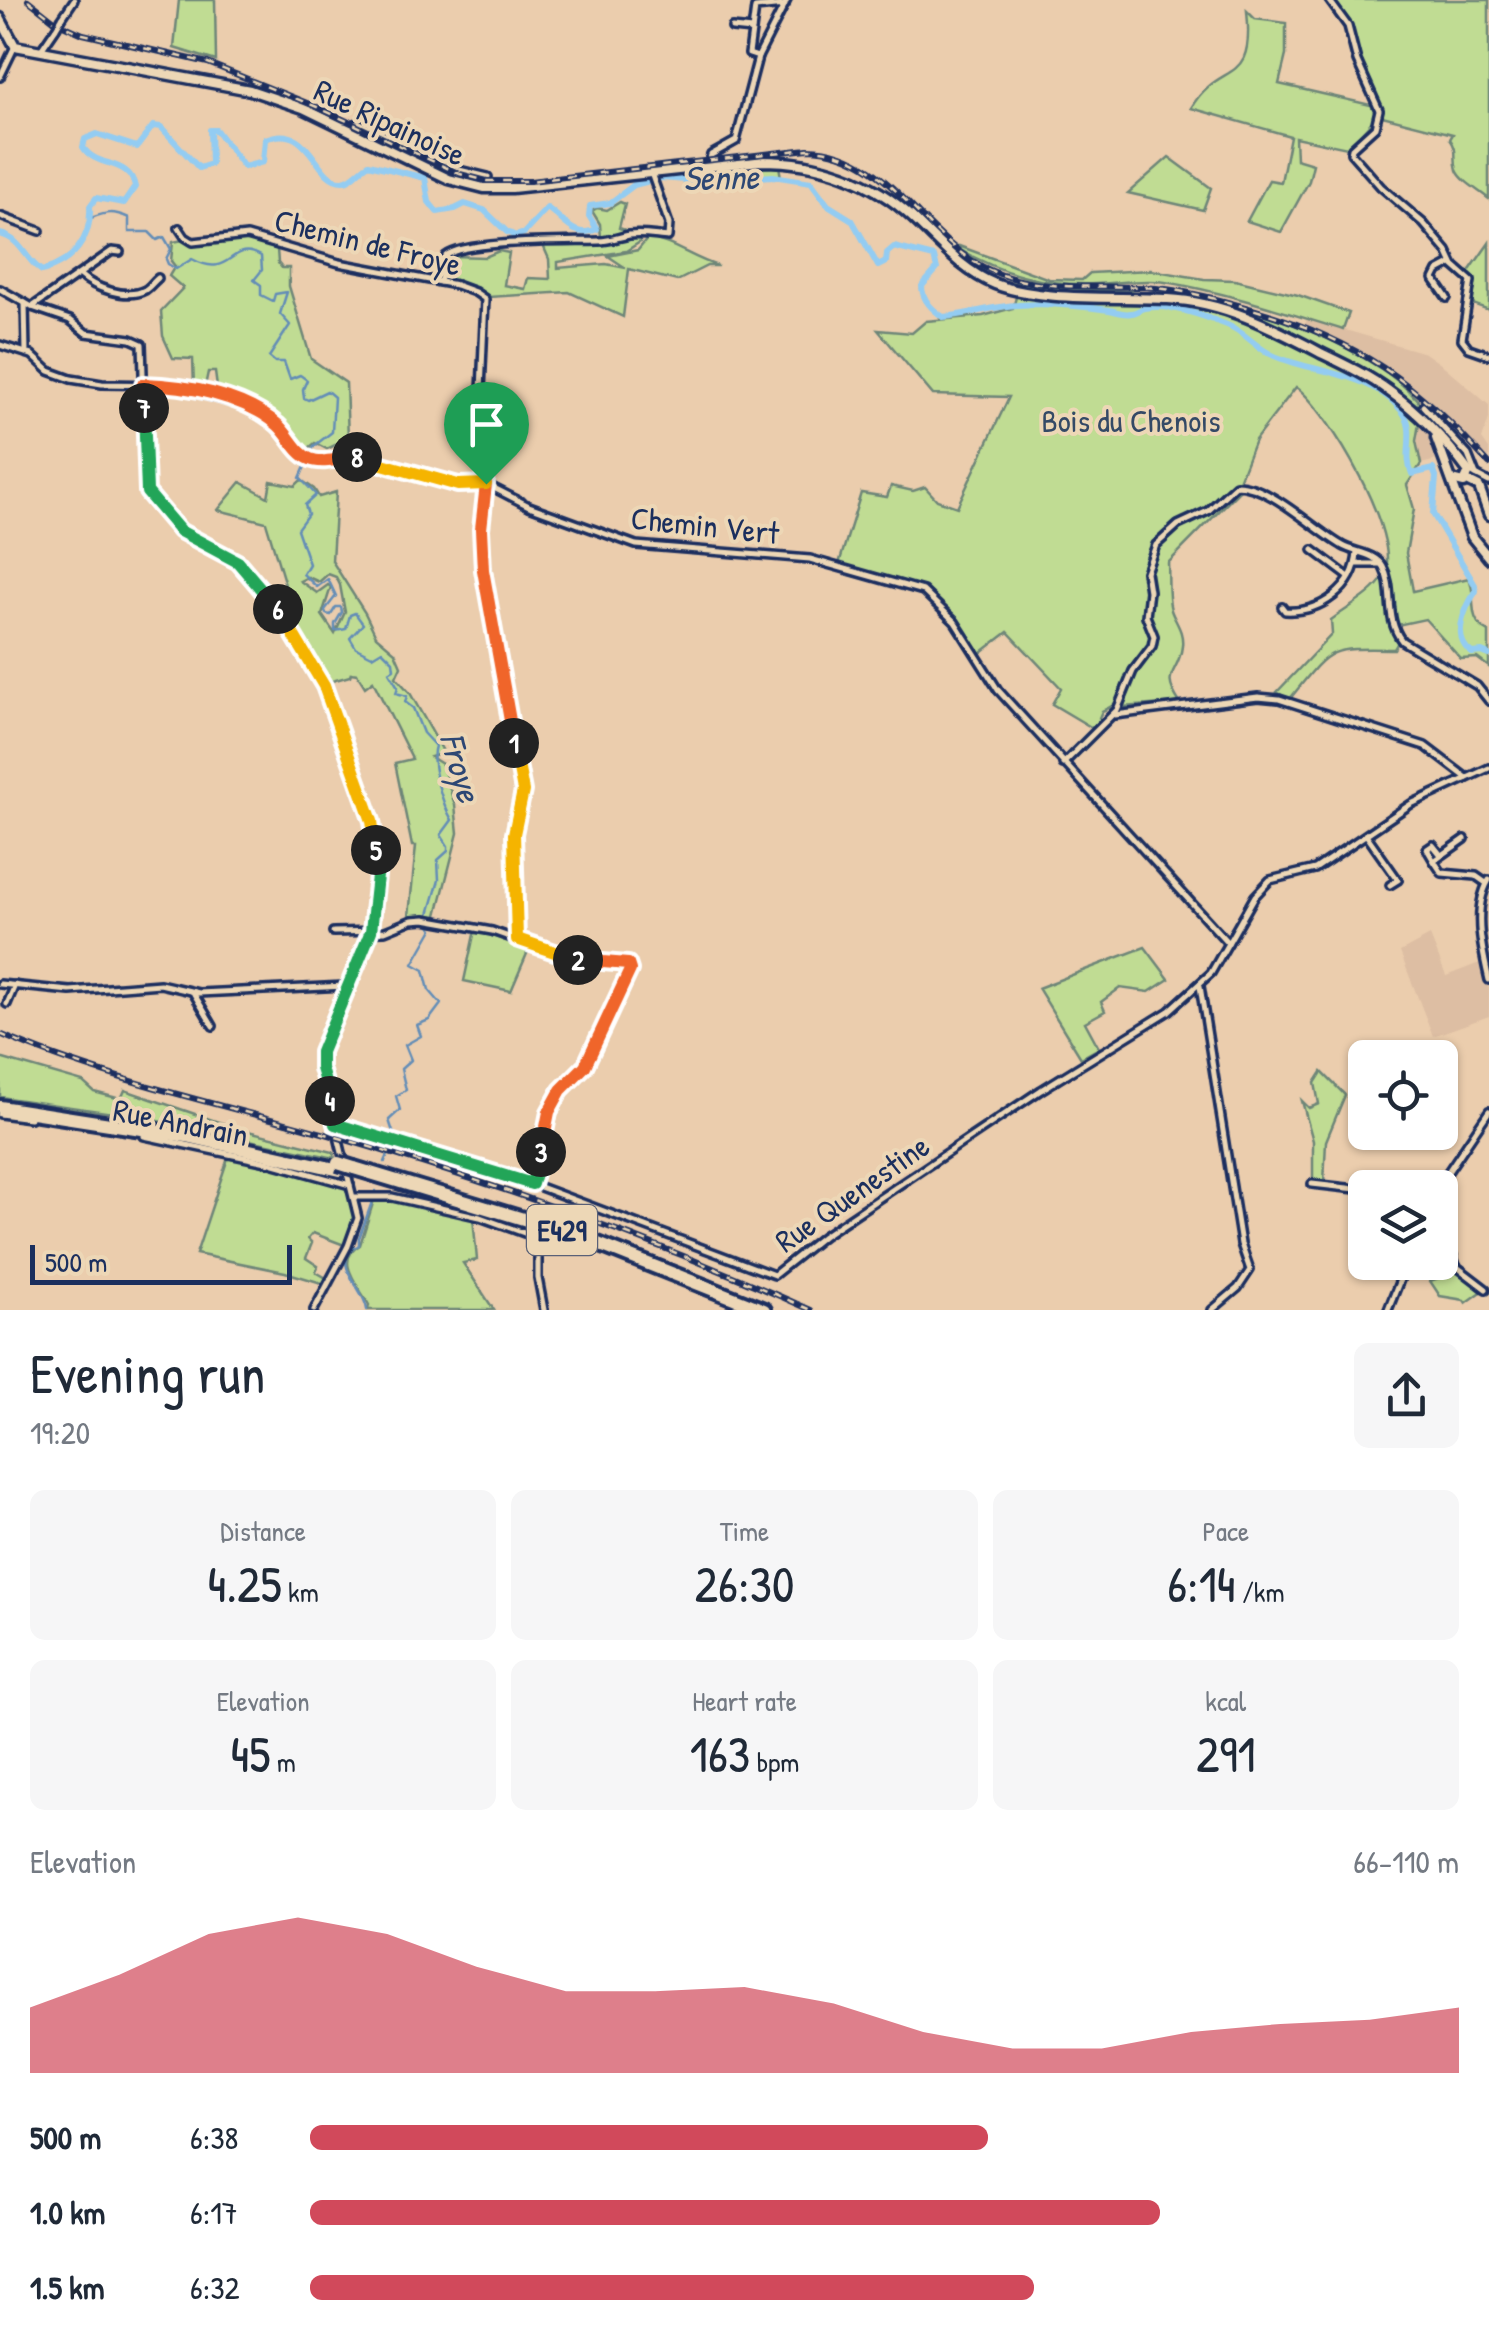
<!DOCTYPE html>
<meta charset="utf-8">
<style>
:root{--surface:#fff;--page:#f6f6f7;--text:#1f2937;--muted:#747a83;--accent:#d1495b}
body{margin:0;font-family:"Patrick Hand",sans-serif;background:var(--page);color:var(--text);height:100vh;display:flex;flex-direction:column;font-size:38px;white-space:nowrap}
*{box-sizing:border-box;margin:0}
p{font-size:32px;color:var(--muted)}
.icon{flex:none;width:55px;height:55px;fill:none;stroke:currentColor;stroke-width:2;stroke-linecap:round;stroke-linejoin:round}
.map{position:relative;height:1310px;overflow:hidden}
.sheet{display:flex;flex-direction:column;background:var(--surface);flex:1}
.sheet>*{flex:none}
.fabs{position:absolute;left:1348px;top:1040px;display:grid;gap:20px}
.fabs a{display:grid;place-items:center;width:110px;height:110px;border-radius:15px;background:var(--surface);box-shadow:0 2px 8px #0004;font-size:50px}
.scale{position:absolute;left:30px;bottom:25px;width:262px;box-sizing:border-box;padding-left:10px;border:5px solid #1b2f5e;border-top:0;font-size:28px;line-height:35px;white-space:nowrap;color:#1b2f5e;-webkit-text-stroke:8px #edd7b6;paint-order:stroke}
.pin{position:absolute;display:grid;place-items:center;width:85px;height:85px;color:#fff;margin:-102px -42px;border-radius:50% 50% 50% 0;rotate:-45deg;box-shadow:0 0 10px #0007}
.pin .icon{rotate:45deg}
.km{position:absolute;width:50px;height:50px;margin:-25px;border-radius:50%;background:#222;color:#fff;font-size:28px;line-height:50px;text-align:center}
.round{display:grid;place-items:center;flex:none;width:105px;height:105px;border-radius:15px;background:var(--page)}
.head{display:flex;align-items:center;justify-content:space-between;height:170px;padding:0 30px}
h1{font-size:55px;font-weight:600;line-height:75px}
.figures{display:grid;grid-template-columns:repeat(3,1fr);gap:15px;height:170px;padding:10px 30px}
.figures div{display:grid;align-content:center;border-radius:15px;background:var(--page);text-align:center}
.figures b{font-size:50px;font-weight:600}
.figures small{font-size:28px;font-weight:400}
.figures p{font-size:28px}
.chart{height:280px;padding:20px 30px}
.chart p{display:flex;justify-content:space-between}
.chart svg{width:100%;height:180px;margin-top:10px;fill:var(--accent);opacity:.7}
ul{padding:0 30px;list-style:none;font-size:32px}
li{display:grid;grid-template-columns:160px 120px 1fr;align-items:center;height:75px}
li i{height:25px;border-radius:12px;background:var(--accent)}
.map>svg:first-child{display:block}
.built{fill:#ddbea3}
.green{fill:#c0dc93;stroke:#6e8678;stroke-width:2.5;fill-rule:evenodd}
.lines{fill:none;stroke-linecap:round;stroke-linejoin:round}
.stream{stroke:#638db7;stroke-width:2.5}
.river{stroke:#93ccf2;stroke-width:6}
.minor-casing{stroke:#1b2f5e;stroke-width:12}
.tertiary-casing{stroke:#1b2f5e;stroke-width:15}
.motorway-casing{stroke:#1b2f5e;stroke-width:20}
.minor{stroke:#edd7b6;stroke-width:5}
.tertiary{stroke:#edd7b6;stroke-width:8}
.motorway{stroke:#edd7b6;stroke-width:12}
.rail-casing{stroke:#1b2f5e;stroke-width:6}
.rail{stroke:#edd7b6;stroke-width:2.5;stroke-dasharray:8;stroke-linecap:butt}
.minor-bridge-casing{stroke:#1b2f5e;stroke-width:12;stroke-linecap:butt}
.motorway-bridge-casing{stroke:#1b2f5e;stroke-width:20;stroke-linecap:butt}
.minor-bridge{stroke:#edd7b6;stroke-width:5}
.motorway-bridge{stroke:#edd7b6;stroke-width:12}
.split-1-casing{stroke:#fff;stroke-width:20}
.split-2-casing{stroke:#fff;stroke-width:20}
.split-3-casing{stroke:#fff;stroke-width:20}
.split-4-casing{stroke:#fff;stroke-width:20}
.split-5-casing{stroke:#fff;stroke-width:20}
.split-6-casing{stroke:#fff;stroke-width:20}
.split-7-casing{stroke:#fff;stroke-width:20}
.split-8-casing{stroke:#fff;stroke-width:20}
.split-9-casing{stroke:#fff;stroke-width:20}
.split-1{stroke:#f0652b;stroke-width:12}
.split-2{stroke:#f5b400;stroke-width:12}
.split-3{stroke:#f0652b;stroke-width:12}
.split-4{stroke:#22a559;stroke-width:12}
.split-5{stroke:#22a559;stroke-width:12}
.split-6{stroke:#f5b400;stroke-width:12}
.split-7{stroke:#22a559;stroke-width:12}
.split-8{stroke:#f0652b;stroke-width:12}
.split-9{stroke:#f5b400;stroke-width:12}
.labels{text-anchor:middle;dominant-baseline:central;stroke-width:8;stroke-linejoin:round;paint-order:stroke}
.shield{fill:#edd7b6;stroke:#5a6178;stroke-width:2.5}
.shield-label{font-size:30px;font-weight:bold;fill:#1b2f5e}
.street-label{font-size:32px;fill:#1b2f5e;stroke:#edd7b6}
.park-label{font-size:32px;fill:#344966;stroke:#edd7b6}
.water-label{font-size:35px;font-style:italic;fill:#2d4774;stroke:#edd7b6}
</style>
<div class="map">
<svg width="1489" height="1310" viewBox="0 0 1489 1310">
<rect width="100%" height="100%" fill="#ebcdad"/>
<filter id="ink" filterUnits="userSpaceOnUse"><feTurbulence type="fractalNoise" baseFrequency=".01" numOctaves="2"/><feDisplacementMap in="SourceGraphic" scale="20" xChannelSelector="R" yChannelSelector="G"/><feConvolveMatrix kernelMatrix="1 2 1 2 8 2 1 2 1" color-interpolation-filters="sRGB"/></filter>
<g filter="url(#ink)">
<g class="built">
<polygon points="1307,319 1425,353 1445,367 1489,405 1489,419 1482,439 1489,449 1489,467 1441,414 1436,419 1409,389 1380,368 1304,326"/>
<polygon points="1414,412 1436,437 1445,458 1421,464"/>
<polygon points="1430,936 1446,976 1482,962 1489,989 1489,1016 1433,1036 1400,952"/>
</g>
<g class="green">
<polygon points="179,0 215,0 216,61 174,48"/>
<path d="M1331,0H1489V199C1480,191 1461,181 1457,170C1453,157 1459,151 1450,139L1453,134L1382,116L1354,40Z"/>
<path d="M1247,11L1255,19L1286,23V55L1279,84L1375,106L1377,116L1347,148L1295,137L1296,159L1313,164L1309,181L1281,232L1247,221L1269,180L1281,182L1290,136L1191,108C1220,58 1255,90 1247,11Z"/>
<polygon points="1169,157 1211,188 1203,210 1128,193"/>
<polygon points="779,166 781,177 700,180 672,175"/>
<polygon points="620,202 625,204 619,228 631,232 601,238 600,224 592,211 597,208 607,210"/>
<path d="M627,237H640V242L626,251L558,262V268L606,264L626,268L608,256L638,250L648,238C673,242 693,259 718,266H707L677,281L629,269L623,317L569,292L488,297L475,289L446,280L452,256L485,257L499,251L509,253L504,285L525,289L528,278L550,279L549,259L542,243Z"/>
<path d="M248,238L277,249L278,263L282,268H289V286L311,359L346,383L348,439L327,449L315,443L309,448H302C280,418 252,404 218,395L215,372H208L204,391L194,387L193,359L173,358L163,336L161,311L183,288L169,276L175,266L171,261L173,242L183,240L201,246Z"/>
<polygon points="1489,243 1489,310 1470,303 1475,288 1468,273"/>
<path d="M959,246L1049,279L1082,280L1090,273L1151,270L1204,279L1235,280L1298,295L1349,313L1343,330C1285,312 1225,292 1165,282C1143,279 1118,283 1096,284C1044,286 1002,274 957,248Z"/>
<path d="M1010,282C1053,290 1096,288 1139,292C1216,298 1291,315 1357,354C1382,369 1405,383 1422,406L1416,441L1421,464L1407,485L1414,509L1406,553L1413,591L1469,578C1478,599 1465,619 1489,632V667L1477,658L1461,659L1425,619L1397,625L1393,633L1398,642L1394,649C1325,648 1332,647 1289,700L1277,692L1332,634L1331,620C1347,608 1375,593 1384,576C1403,537 1329,411 1296,387L1255,440L1238,483L1243,487L1168,563C1169,577 1167,596 1171,610C1175,622 1184,631 1182,646C1179,675 1159,672 1180,703L1121,707L1137,668L1134,666C1122,689 1127,701 1102,711L1099,718L1102,721L1094,729L1052,704L1061,688L1008,632L978,655L961,625L929,591L839,564L861,493L887,497L891,486L913,491L925,487L937,500L957,507L1009,397L933,395L878,330L912,333L926,321L983,316L1013,308L1016,297Z"/>
<path d="M301,480L314,489L319,497L336,492L332,561L365,613L376,636L395,652L401,666L396,677L410,693L444,753L431,757L442,764L455,805L458,833L436,919L409,916L416,846H412L395,763L412,759L373,681L365,687L357,674L351,673L350,676L325,683L286,614L267,591L285,585L266,522L218,510L241,482L268,497L271,481L295,486ZM328,574L336,577L340,585L345,612L335,634L322,615L331,587L328,585L317,593L300,581L308,577L319,582Z"/>
<polygon points="475,930 529,949 511,991 464,981"/>
<polygon points="1145,947 1169,979 1149,992 1120,988 1101,1002 1105,1011 1085,1022 1099,1048 1081,1058 1038,988"/>
<polygon points="0,1058 83,1082 94,1092 121,1099 125,1090 236,1128 333,1152 335,1158 134,1116 0,1097"/>
<polygon points="1322,1072 1345,1095 1326,1141 1324,1183 1313,1182 1313,1141 1302,1101 1309,1108 1319,1104 1315,1083"/>
<polygon points="229,1155 346,1186 355,1217 347,1246 313,1233 308,1239 312,1243 306,1258 318,1266 316,1272 328,1279 325,1284 285,1272 196,1254"/>
<path d="M392,1198L473,1217L477,1260L463,1263L494,1310H368L369,1305C359,1286 333,1260 360,1245L374,1200Z"/>
<polygon points="1458,1271 1484,1290 1466,1303 1464,1300 1440,1296 1430,1281"/>
</g>
<g class="lines">
<g class="stream">
<path d="M91,218C107,212 113,211 129,218V232H149L157,240L164,237L171,249L166,259L168,264L176,269L192,259C233,281 229,238 261,256L262,270L254,280L261,285V295L273,301L275,294L287,292L280,314L290,325L269,357L275,362H284L290,379L300,375L307,380L303,389L304,398L308,400L327,391L334,397L332,432L314,446L300,478L316,495L305,505L308,514L297,529L309,564L303,574L317,587L328,579L336,596L325,610L326,614L331,615L336,607H341L342,612L335,624V631L346,629L350,615L355,613L363,624L350,638L356,648L372,656L382,650L393,661L394,669L389,672L398,687L396,693L407,696L405,702L413,708L423,733L435,746C429,763 443,805 452,820L441,835L448,846V851L438,860L439,880L427,921L433,929L413,964L424,970L429,990L441,1004L429,1020L417,1025L421,1036L405,1045L411,1060L401,1069L406,1090L396,1096L400,1110L389,1120L395,1138"/>
<polyline points="385,1162 393,1144"/>
<path d="M367,1310C365,1287 327,1263 359,1245V1238L376,1191"/>
</g>
<path class="river" d="M0,234C22,239 25,260 42,271C73,262 92,239 90,206L96,198L124,203L135,187C130,158 96,169 83,147L85,139L97,134L137,147L153,126L161,127L199,168L211,164L210,130H216L244,167L263,162L265,139C312,120 314,182 343,181C352,181 361,168 369,164L425,178L429,202L437,212L455,209L465,204L484,210L507,232L516,236L524,233L547,208C565,220 574,240 597,229L589,216L590,206L610,203L634,185L661,178L700,181L773,176L811,182L828,205L852,220L878,266L886,262L887,253L894,247L934,257L937,269L922,286C922,300 932,309 943,317C969,315 993,306 1018,305C1047,303 1081,306 1109,310C1116,311 1124,315 1131,313C1136,313 1140,309 1145,308C1170,303 1204,316 1227,325C1246,332 1257,350 1277,357C1319,374 1369,372 1401,410C1418,429 1402,454 1412,474L1433,469L1436,477L1433,514L1475,585L1476,591C1464,609 1451,639 1472,653L1482,652L1489,655"/>
<defs>
<g id="minor">
<polyline points="1329,0 1348,26 1357,61 1379,110 1375,127 1352,148 1351,153 1381,187 1423,223 1447,251 1454,266 1471,281 1462,339 1469,348 1489,355"/>
<polyline points="62,18 74,0"/>
<polyline points="732,28 752,30"/>
<polyline points="41,50 56,28"/>
<polyline points="758,57 749,54 755,8 785,5"/>
<polyline points="0,77 15,46"/>
<polyline points="345,126 360,123 455,169 488,177"/>
<polyline points="708,166 711,155 736,141 758,57 787,0"/>
<polyline points="0,216 40,231"/>
<polyline points="179,228 185,237 193,242 247,236 339,263 456,285 475,292 485,299 481,391 486,484 481,548 522,784 514,834 517,939"/>
<path d="M80,275C94,288 127,300 145,290C150,287 153,282 158,278"/>
<path d="M440,282L446,256C465,240 568,242 599,241C610,241 619,237 629,235C642,233 655,236 668,237L669,224L651,173"/>
<polyline points="0,289 32,307 70,320 86,333 131,339 142,344 147,492 180,531 238,562 285,616 325,686 349,750 374,832 377,876 371,931 326,1036 320,1063 358,1218 348,1246 314,1310"/>
<polyline points="1447,298 1434,279 1438,271 1451,264"/>
<polyline points="25,303 26,353"/>
<polyline points="32,307 112,251 120,252"/>
<polyline points="0,345 32,355 49,371 71,379 102,384 171,385 244,405 274,421 300,453 313,460 358,457 458,485 486,484 529,506 636,545 810,559 923,591 955,622 998,690 1228,943"/>
<polyline points="1423,406 1468,455 1476,475"/>
<polyline points="1474,474 1489,482"/>
<polyline points="1313,550 1349,577"/>
<polyline points="1357,564 1379,564"/>
<path d="M1282,607L1285,611C1320,613 1355,589 1357,552"/>
<polyline points="1115,715 1258,697 1279,699 1425,746 1467,778"/>
<path d="M1063,764L1117,710L1133,671L1152,646L1154,636L1146,616L1149,591L1146,572L1156,545L1178,525L1208,511L1236,485C1270,485 1313,529 1343,546C1356,553 1375,553 1383,567C1395,589 1384,618 1402,641L1477,686L1489,701"/>
<polyline points="1367,836 1398,880 1390,885"/>
<polyline points="1465,839 1434,861 1442,873 1476,876 1486,883"/>
<polyline points="1434,861 1427,849 1433,845 1441,855"/>
<path d="M1489,880C1472,909 1482,949 1489,980"/>
<polyline points="333,932 385,931 412,920 425,919 492,931 572,959 628,964 629,974 585,1066 561,1090 549,1112 532,1184"/>
<polyline points="0,984 70,991 160,984 199,993 345,986"/>
<polyline points="1200,986 1241,1244 1250,1270 1238,1288 1212,1310"/>
<polyline points="194,994 213,1026"/>
<polyline points="7,1004 15,985"/>
<polyline points="0,1114 30,1118"/>
<polyline points="335,1124 532,1184 774,1275 823,1236 1041,1090 1169,1011 1211,973 1255,896 1270,880 1315,869 1411,804 1489,768"/>
<polyline points="144,1136 271,1163 350,1185"/>
<polyline points="1312,1184 1365,1190"/>
<polyline points="1437,1188 1489,1111"/>
<polyline points="355,1197 392,1197 480,1217 538,1238 538,1278 544,1310"/>
<polyline points="1440,1213 1456,1266 1486,1289"/>
<polyline points="1388,1310 1407,1262"/>
</g>
<g id="tertiary">
<path d="M0,18L15,46L250,90L303,108L449,179L484,188H512L761,161C818,161 871,179 913,218C939,242 961,270 995,284C1040,302 1117,296 1168,299C1225,302 1273,328 1323,354C1346,365 1369,376 1389,391C1420,413 1446,441 1469,472L1464,483L1452,480"/>
<polyline points="1436,438 1472,537 1489,558"/>
<polyline points="1467,481 1479,487 1489,515"/>
</g>
<g id="motorway">
<polyline points="0,1107 187,1136 340,1170"/>
<polyline points="354,1168 573,1234 764,1310"/>
</g>
</defs>
<use href="#minor" class="minor-casing"/>
<use href="#tertiary" class="tertiary-casing"/>
<use href="#motorway" class="motorway-casing"/>
<use href="#minor" class="minor"/>
<use href="#tertiary" class="tertiary"/>
<use href="#motorway" class="motorway"/>
<defs>
<g id="rail">
<path d="M28,0L56,22L83,34L208,63L317,107L460,174L487,181H530L808,149C892,151 921,241 992,271C1045,294 1101,283 1156,288C1189,291 1221,300 1252,309C1358,340 1417,383 1489,464"/>
<path d="M0,1034C105,1080 217,1103 326,1134C492,1182 653,1239 811,1310"/>
</g>
</defs>
<use href="#rail" class="rail-casing"/>
<use href="#rail" class="rail"/>
<defs>
<polyline id="minor-bridge" points="56,28 62,18"/>
<polyline id="motorway-bridge" points="338,1163 354,1168"/>
</defs>
<use href="#minor-bridge" class="minor-bridge-casing"/>
<use href="#motorway-bridge" class="motorway-bridge-casing"/>
<use href="#minor-bridge" class="minor-bridge"/>
<use href="#motorway-bridge" class="motorway-bridge"/>
</g>
</g>
<g class="lines" filter="url(#ink)">
<defs>
<polyline id="split-1" points="486,484 481,529 483,570 514,743"/>
<polyline id="split-2" points="514,743 523,791 514,834 517,939 578,960"/>
<polyline id="split-3" points="541,1152 549,1112 561,1090 585,1066 630,970 628,964 578,960"/>
<polyline id="split-4" points="330,1101 335,1124 532,1184 541,1152"/>
<polyline id="split-5" points="330,1101 321,1068 321,1052 371,931 377,876 376,850"/>
<polyline id="split-6" points="278,609 324,686 372,821 376,850"/>
<polyline id="split-7" points="144,408 147,492 180,531 238,562 278,609"/>
<path id="split-8" d="M144,408L143,384C186,385 244,395 278,425C289,435 296,453 310,459C324,465 343,457 357,457"/>
<polyline id="split-9" points="357,457 458,485 486,484"/>
</defs>
<use href="#split-1" class="split-1-casing"/>
<use href="#split-2" class="split-2-casing"/>
<use href="#split-3" class="split-3-casing"/>
<use href="#split-4" class="split-4-casing"/>
<use href="#split-5" class="split-5-casing"/>
<use href="#split-6" class="split-6-casing"/>
<use href="#split-7" class="split-7-casing"/>
<use href="#split-8" class="split-8-casing"/>
<use href="#split-9" class="split-9-casing"/>
<use href="#split-1" class="split-1"/>
<use href="#split-2" class="split-2"/>
<use href="#split-3" class="split-3"/>
<use href="#split-4" class="split-4"/>
<use href="#split-5" class="split-5"/>
<use href="#split-6" class="split-6"/>
<use href="#split-7" class="split-7"/>
<use href="#split-8" class="split-8"/>
<use href="#split-9" class="split-9"/>
</g>
<g class="labels">
<rect class="shield" x="527" y="1205" width="70" height="50" rx="8"/>
<g class="shield-label">
<text x="562" y="1230">E429</text>
</g>
<g class="street-label">
<text transform="translate(390 122) rotate(25)">Rue Ripainoise</text>
<text transform="translate(368 242) rotate(14)">Chemin de Froye</text>
<text transform="translate(705 525) rotate(6)">Chemin Vert</text>
<text transform="translate(181 1122) rotate(11)">Rue Andrain</text>
<text transform="translate(852 1193) rotate(-35)">Rue Quenestine</text>
</g>
<g class="park-label">
<text x="1131" y="420">Bois du Chenois</text>
</g>
<g class="water-label">
<text transform="translate(721 177) rotate(-1)">Senne</text>
<text transform="translate(461 767) rotate(74)">Froye</text>
</g>
</g>
</svg>
<div class="fabs">
<a><svg class="icon" aria-label="locate" viewBox="0 0 24 24"><circle cx="12" cy="12" r="6"/><path d="M12 2v4M12 18v4M2 12h4M18 12h4"/></svg></a>
<a><svg class="icon" aria-label="layers" viewBox="0 0 24 24"><path d="M12 4l9 5-9 5-9-5zM3 14l9 5 9-5"/></svg></a>
</div>
<div class="scale">500 m</div>
<div class="pin" style="left:486px;top:484px;background:#1e9e55"><svg class="icon" aria-label="arrive" viewBox="0 0 24 24"><path d="M6 21V4h12l-3 4 3 4H6"/></svg></div>
<b class="km" style="left:514px;top:743px">1</b>
<b class="km" style="left:578px;top:960px">2</b>
<b class="km" style="left:541px;top:1152px">3</b>
<b class="km" style="left:330px;top:1101px">4</b>
<b class="km" style="left:376px;top:850px">5</b>
<b class="km" style="left:278px;top:609px">6</b>
<b class="km" style="left:144px;top:408px">7</b>
<b class="km" style="left:357px;top:457px">8</b>
</div>
<section class="sheet">
<div class="head"><div><h1>Evening run</h1><p>19:20</p></div><a class="round"><svg class="icon" aria-label="share" viewBox="0 0 24 24"><path d="M12 15V3M7 8l5-5 5 5M5 13v7h14v-7"/></svg></a></div>
<div class="figures">
<div><p>Distance</p><b>4.25<small> km</small></b></div>
<div><p>Time</p><b>26:30</b></div>
<div><p>Pace</p><b>6:14<small> /km</small></b></div>
</div>
<div class="figures">
<div><p>Elevation</p><b>45<small> m</small></b></div>
<div><p>Heart rate</p><b>163<small> bpm</small></b></div>
<div><p>kcal</p><b>291</b></div>
</div>
<div class="chart"><p><span>Elevation</span>66–110 m</p>
<svg viewBox="0 0 160 44" preserveAspectRatio="none"><path d="M0 44V28L10 20L20 10L30 6L40 10L50 18L60 24L70 24L80 23L90 27L100 34L110 38L120 38L130 34L140 32L150 31L160 28V44z"/></svg>
</div>
<ul>
<li><b>500 m</b>6:38<i style="width:59%"></i></li>
<li><b>1.0 km</b>6:17<i style="width:74%"></i></li>
<li><b>1.5 km</b>6:32<i style="width:63%"></i></li>
</ul>
</section>
